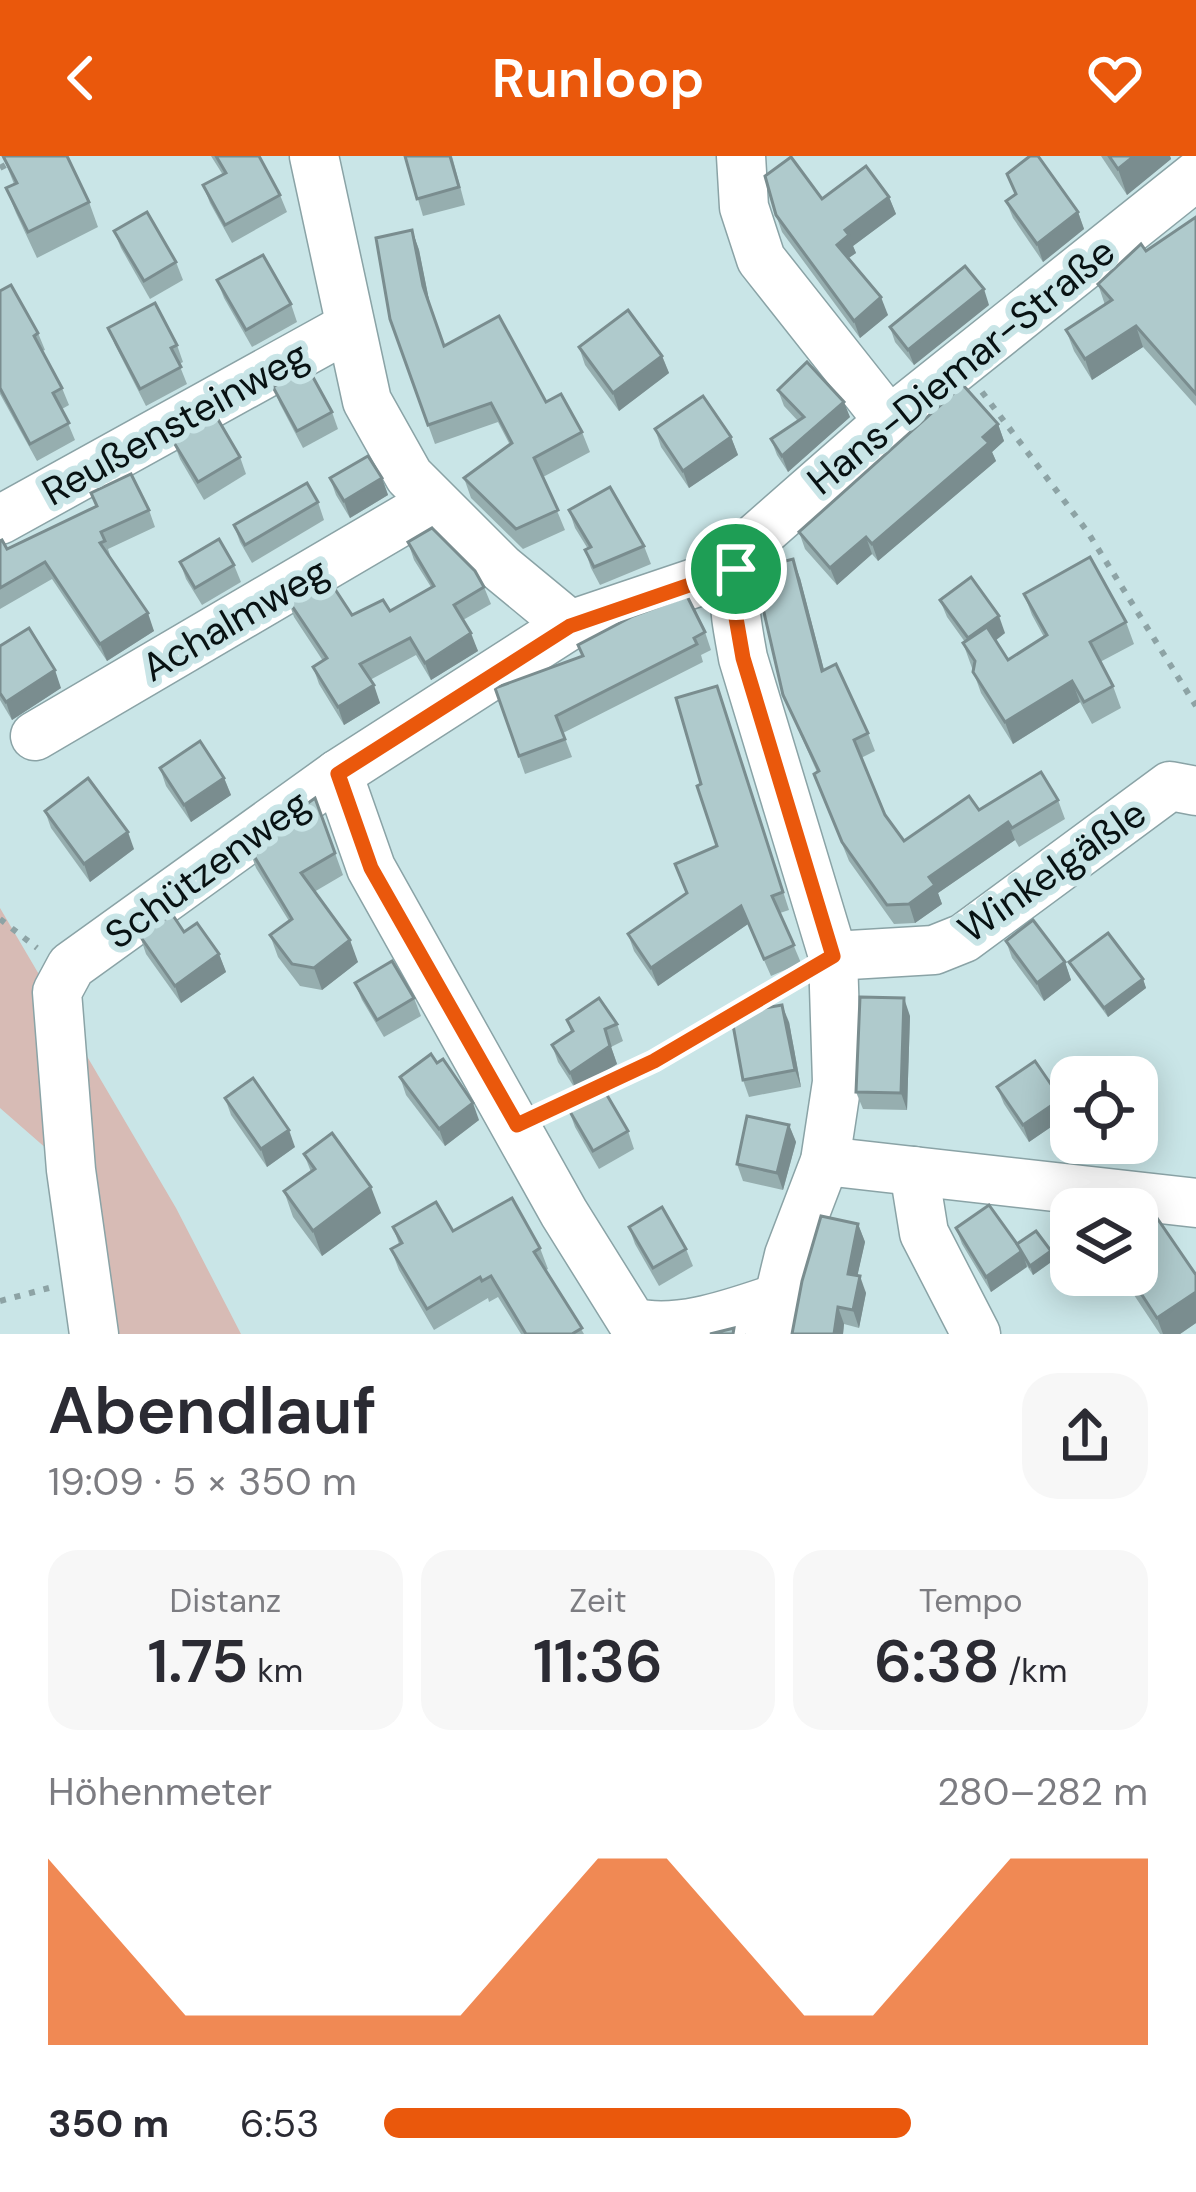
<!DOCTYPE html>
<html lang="de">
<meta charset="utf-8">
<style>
:root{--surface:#fff;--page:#f7f7f7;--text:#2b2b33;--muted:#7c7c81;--accent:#ea580c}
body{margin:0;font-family:"DM Sans",sans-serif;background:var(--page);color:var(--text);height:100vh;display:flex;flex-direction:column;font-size:45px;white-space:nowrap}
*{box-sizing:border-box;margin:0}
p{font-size:39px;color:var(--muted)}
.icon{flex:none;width:66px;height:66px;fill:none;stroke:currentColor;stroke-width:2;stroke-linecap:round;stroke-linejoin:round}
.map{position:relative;height:1178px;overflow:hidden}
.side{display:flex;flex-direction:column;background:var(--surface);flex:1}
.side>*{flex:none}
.tools{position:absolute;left:1050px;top:900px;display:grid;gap:24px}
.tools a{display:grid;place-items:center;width:108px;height:108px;border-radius:24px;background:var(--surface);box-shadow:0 6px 30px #0003;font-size:60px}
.pin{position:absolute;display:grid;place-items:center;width:102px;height:102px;color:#fff;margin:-51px;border:6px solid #fff;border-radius:50%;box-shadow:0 3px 12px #0007}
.round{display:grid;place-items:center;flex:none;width:126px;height:126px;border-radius:36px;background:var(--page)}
.head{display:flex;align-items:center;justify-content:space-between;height:204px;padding:0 48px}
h1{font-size:66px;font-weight:600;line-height:90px}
.metrics{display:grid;grid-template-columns:repeat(3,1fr);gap:18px;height:204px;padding:12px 48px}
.metrics div{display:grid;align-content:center;border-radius:30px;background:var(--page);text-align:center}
.metrics b{font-size:60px;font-weight:600}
.metrics small{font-size:33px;font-weight:400}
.metrics p{font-size:33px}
.chart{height:336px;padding:24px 48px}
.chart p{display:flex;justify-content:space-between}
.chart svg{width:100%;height:216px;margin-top:12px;fill:var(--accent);opacity:.7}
ul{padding:0 48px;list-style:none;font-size:39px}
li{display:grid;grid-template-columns:192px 144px 1fr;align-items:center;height:90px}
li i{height:30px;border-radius:15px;background:var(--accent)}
header{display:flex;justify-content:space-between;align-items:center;height:156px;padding:0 48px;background:var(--accent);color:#fff;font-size:54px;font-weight:600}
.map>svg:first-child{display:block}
.green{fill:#d7bbb5}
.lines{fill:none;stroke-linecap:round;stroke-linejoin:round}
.minor-casing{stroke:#8aa3a6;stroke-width:51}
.path{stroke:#8da3a5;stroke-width:6;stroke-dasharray:6 9;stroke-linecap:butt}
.minor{stroke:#fff;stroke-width:48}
.wall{fill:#96aeaf}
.shaded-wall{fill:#7a8d8f}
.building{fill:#afcacc;stroke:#7a8d8f;stroke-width:3}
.route-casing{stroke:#fff;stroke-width:24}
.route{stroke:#ea580c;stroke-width:15}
.labels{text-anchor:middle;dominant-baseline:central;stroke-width:12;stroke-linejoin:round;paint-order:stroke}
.street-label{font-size:39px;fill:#081213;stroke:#c9e5e7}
</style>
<header><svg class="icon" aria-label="back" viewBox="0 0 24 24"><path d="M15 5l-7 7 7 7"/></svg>Runloop<svg class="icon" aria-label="heart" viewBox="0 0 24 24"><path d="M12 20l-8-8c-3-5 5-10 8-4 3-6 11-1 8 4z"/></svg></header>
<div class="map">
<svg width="1196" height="1178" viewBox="0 0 1196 1178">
<rect width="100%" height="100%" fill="#c9e5e7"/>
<polygon class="green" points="0,752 176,1052 241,1178 94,1178 71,1014 0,952"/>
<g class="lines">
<defs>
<g id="minor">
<polyline points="314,0 367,245 409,320 501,412 570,469"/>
<polyline points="741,0 744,51 761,103 889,265"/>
<polyline points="0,364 349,171"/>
<polyline points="35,580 434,346"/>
<path d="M338,618L371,712L564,1057L632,1166C677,1178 733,1157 778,1142"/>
<polyline points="833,800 934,794 964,782 1170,630 1196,635"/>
<polyline points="825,1005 1196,1047"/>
<polyline points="914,1015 924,1077 976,1178"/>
<polyline points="94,1178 71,1014 57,836 71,810 338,618 570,469 736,413"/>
<path d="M770,1178L789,1099L825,1005L837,926L833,800L743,502C735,456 727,430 750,387L889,265L1196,20"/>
</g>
</defs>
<use href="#minor" class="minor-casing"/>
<g class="path">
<polyline points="0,12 21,0"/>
<polyline points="982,236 1087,375 1196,550"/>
<polyline points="0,763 37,792"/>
<polyline points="547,955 654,905 794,822"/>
<polyline points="0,1145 49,1132"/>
</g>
<use href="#minor" class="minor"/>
</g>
<g class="wall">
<polygon points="3,0 89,46 98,71 37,102 16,57 6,32 14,28"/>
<polygon points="211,0 259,0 280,39 287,56 232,87 210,47 203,29 223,19"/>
<polygon points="405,0 452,0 465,49 423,60"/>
<polygon points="1101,0 1170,0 1171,3 1127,39"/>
<polygon points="1015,39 1078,56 1084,73 1043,106 1013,62 1006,45"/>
<polygon points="889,41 896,58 853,90 856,97 848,102 888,159 860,182 782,76 776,59 822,43"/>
<polygon points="1196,61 1196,250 1143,191 1092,224 1074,195 1066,174 1105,149 1098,128"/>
<polygon points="412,74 419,94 430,149 444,190 546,246 582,276 590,296 543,321 565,374 523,393 471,342 464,322 510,289 498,266 435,288 390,163"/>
<polygon points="114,75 176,106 183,124 150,143 121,92"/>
<polygon points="217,124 291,148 297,166 252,191 224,142"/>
<polygon points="0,135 38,177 45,194 42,195 62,232 69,249 62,253 75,284 37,305 0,238"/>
<polygon points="989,149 914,209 895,186 890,171"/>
<polygon points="108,172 177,189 183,206 179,208 187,228 146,250 115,189"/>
<polygon points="579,191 662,200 669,217 619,255 585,209"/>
<polygon points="273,231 332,256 338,273 303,292 280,248"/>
<polygon points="778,234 850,261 788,316 777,299 771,283 798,265 784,250"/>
<polygon points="998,268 1004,285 992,296 996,305 878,405 872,398 837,429 805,393 799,376"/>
<polygon points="655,273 731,281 738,299 689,332 661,291"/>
<polygon points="173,285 240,301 246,318 204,344 180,303"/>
<polygon points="330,322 382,322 388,339 350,362 336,339"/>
<polygon points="91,337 149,354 155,371 108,393 111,402 154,475 107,505 52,423 0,453 0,385 7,393 96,351"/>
<polygon points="318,346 324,364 252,407 240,386 234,369"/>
<polygon points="569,354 644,390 651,408 600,429 591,412 585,394 588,393 575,372"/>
<polygon points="408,386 484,431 491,448 463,464 478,495 431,524 416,499 370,524 380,547 344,569 319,528 313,511 323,505 294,461 288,444 352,459 390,455 431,431 414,404"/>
<polygon points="180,406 234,409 241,426 202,449 186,423"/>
<polygon points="800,422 824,514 868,577 875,595 861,602 885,659 904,685 979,654 1058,644 1065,663 1019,691 1015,684 938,737 942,748 915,767 894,768 849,705 814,618 817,616 783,539"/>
<polygon points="1024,438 1126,466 1134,488 1100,506 1113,530 1121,552 1092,568 1080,546 1013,588 981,537 963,487 965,486 947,461 940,444 1005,477 995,485 1008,504 1044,481 1032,459"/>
<polygon points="705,476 711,494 701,499 703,506 563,577 572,601 525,618 495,532 582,500 578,489"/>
<polygon points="0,490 61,532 12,564 0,544"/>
<polygon points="717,530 789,754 780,757 801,807 771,820 748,768 658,830 634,795 628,778 686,737 675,708 717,690 701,628"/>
<polygon points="160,612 224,622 231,639 191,666 166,630"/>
<polygon points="315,642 343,719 314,736 358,806 322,834 300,830 278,801 270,779 289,765 256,712 248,690"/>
<polygon points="45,655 134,693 90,726 51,672"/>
<polygon points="184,776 219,798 226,816 181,847 146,798 140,780"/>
<polygon points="1006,785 1065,806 1071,824 1044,845 1012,802"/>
<polygon points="1069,806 1143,823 1146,832 1108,861 1073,814"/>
<polygon points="355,827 414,842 421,860 384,881 362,844"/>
<polygon points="910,860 907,954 863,953 856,936"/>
<polygon points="567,864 617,868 623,885 611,891 617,908 576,934 558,906 552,889 571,876"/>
<polygon points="789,866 801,931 749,941 743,924"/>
<polygon points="400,921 479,964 445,990 406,939"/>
<polygon points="997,931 1067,960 1029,986 1004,948"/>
<polygon points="225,942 295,991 267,1011 231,959"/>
<polygon points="569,954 628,975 634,993 599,1013 575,971"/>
<polygon points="789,969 796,986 783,1034 743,1025 737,1008"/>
<polygon points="304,998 381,1057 322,1100 293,1061 284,1035 311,1016"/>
<polygon points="858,1068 865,1086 857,1120 866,1137 859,1172 844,1168 843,1178 792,1178"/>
<polygon points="393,1071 453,1075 540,1092 548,1113 546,1114 584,1178 521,1178 498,1141 489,1146 488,1142 434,1174 399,1114 391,1093 399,1088"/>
<polygon points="629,1071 686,1093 693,1110 659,1130 635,1088"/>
<polygon points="956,1072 1051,1095 1054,1104 1033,1119 1027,1110 991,1136 962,1088"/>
<polygon points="1108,1119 1196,1119 1196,1167 1180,1178 1160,1178 1126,1127 1110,1126"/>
</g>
<g class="shaded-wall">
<polygon points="1134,0 1170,0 1171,3 1127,39 1118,13"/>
<polygon points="889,41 896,58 853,90 856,97 843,106 837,89 845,74"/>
<polygon points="1078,56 1084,73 1043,106 1037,88"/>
<polygon points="412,74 419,94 430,149 423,130"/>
<polygon points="984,133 989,149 914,209 908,194"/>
<polygon points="881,141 888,159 860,182 854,165"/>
<polygon points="1136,170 1143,191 1092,224 1085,203"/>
<polygon points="662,200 669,217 619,255 613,237"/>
<polygon points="844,246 850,261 788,316 782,300"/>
<polygon points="998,268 1004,285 992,296 996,305 878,405 872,388"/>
<polygon points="731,281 738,299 689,332 683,315"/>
<polygon points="382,322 388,339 350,362 344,345"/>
<polygon points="866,381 872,398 837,429 830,412"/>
<polygon points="793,403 800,422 829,533 822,515"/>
<polygon points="148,457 154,475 107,505 100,488"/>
<polygon points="999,460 1005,477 975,500 968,482"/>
<polygon points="471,477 478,495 431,524 425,507"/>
<polygon points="55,514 61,532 12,564 6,546"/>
<polygon points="1072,525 1080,546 1013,588 1005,566"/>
<polygon points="374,529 380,547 344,569 338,551"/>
<polygon points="224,622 231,639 191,666 184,649"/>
<polygon points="1008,666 1015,684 938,737 942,748 915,767 909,748 929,721"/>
<polygon points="128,676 134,693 90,726 84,708"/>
<polygon points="741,750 748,768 658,830 651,812"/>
<polygon points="350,784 358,806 322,834 314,812"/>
<polygon points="219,798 226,816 181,847 175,830"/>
<polygon points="1065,806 1071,824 1044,845 1037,827"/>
<polygon points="1143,823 1146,832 1108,861 1104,852"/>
<polygon points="904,842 910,860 907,954 901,937"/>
<polygon points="782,849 789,866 801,931 795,914"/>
<polygon points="605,873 617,908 576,934 570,917"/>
<polygon points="1061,943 1067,960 1029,986 1023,969"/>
<polygon points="473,947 479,964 445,990 439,973"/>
<polygon points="789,969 796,986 783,1034 777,1017"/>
<polygon points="289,974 295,991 267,1011 261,993"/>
<polygon points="371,1031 381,1057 322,1100 313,1075"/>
<polygon points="858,1068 865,1086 854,1135 848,1118"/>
<polygon points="1022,1095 1027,1111 991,1136 986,1121"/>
<polygon points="1051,1095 1054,1104 1033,1119 1030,1110"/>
<polygon points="860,1120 866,1137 859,1172 853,1154"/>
<polygon points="1196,1136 1196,1167 1180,1178 1163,1178 1157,1162"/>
<polygon points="838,1151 844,1168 843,1178 834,1178"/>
</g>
<g class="building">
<polygon points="3,0 67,0 89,46 28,76 6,32 17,27"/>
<polygon points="216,0 259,0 280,39 225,69 203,29 226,17"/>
<polygon points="405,0 450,0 459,31 417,43"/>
<polygon points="1030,0 1038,0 1078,56 1037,88 1006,45 1016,38 1007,18"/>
<polygon points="1109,0 1134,0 1118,13"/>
<polygon points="791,1 822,43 866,10 889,41 845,74 849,79 837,89 881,141 854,165 776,59 765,20"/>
<polygon points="147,56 176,106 144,125 114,75"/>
<polygon points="1196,61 1196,238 1136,170 1085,203 1066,174 1112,144 1098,128 1141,88 1146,95"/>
<polygon points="412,74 423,130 444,190 499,160 546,246 561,238 582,276 534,302 558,354 516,373 464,322 512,287 491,247 428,269 390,163 376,82"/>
<polygon points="263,99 291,148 246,174 217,124"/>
<polygon points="965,110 984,133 908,194 890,171"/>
<polygon points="11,129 38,177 34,180 62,232 53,237 69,267 30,288 0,232 0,135"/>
<polygon points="155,147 177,189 171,192 181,211 140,233 108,172"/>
<polygon points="628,154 662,200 613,237 579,191"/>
<polygon points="807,206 844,246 782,300 771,283 804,261 778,234"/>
<polygon points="308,212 332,256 297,275 273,231"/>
<polygon points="963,229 998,268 983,281 989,287 872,388 866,381 830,412 799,376"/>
<polygon points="703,240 731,281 683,315 655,273"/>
<polygon points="216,260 240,301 198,326 173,285"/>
<polygon points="368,300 382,322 344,345 330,322"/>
<polygon points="131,318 149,354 101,376 105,385 100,387 148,457 100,488 45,406 0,432 0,385 2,384 7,393 97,350 91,337"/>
<polygon points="307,327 318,346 245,389 234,369"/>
<polygon points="610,331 644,390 594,411 585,394 591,391 569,354"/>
<polygon points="432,372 475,415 484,431 454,449 471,477 425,507 410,482 360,508 374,529 338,551 313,511 327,502 288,444 327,421 352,459 383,444 390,455 434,430 408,386"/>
<polygon points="219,383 234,409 195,432 180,406"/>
<polygon points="1090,401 1126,466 1090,486 1113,530 1084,546 1072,525 1005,566 973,516 975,505 963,487 987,471 1008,504 1047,479 1024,438"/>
<polygon points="793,403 822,515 836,508 868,577 854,584 885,659 904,685 969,640 979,654 1041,616 1058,644 1012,672 1008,666 929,721 935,729 909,748 887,749 842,686 814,618 819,615 783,539 757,426 758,412"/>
<polygon points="971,421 999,460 968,482 940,444"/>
<polygon points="687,440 705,476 694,482 697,488 556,560 565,583 519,600 495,532 583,500 578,489 633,460"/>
<polygon points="29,472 55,514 6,546 0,537 0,490"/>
<polygon points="717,530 783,736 772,740 794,789 764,803 741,750 651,812 628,778 687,737 675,708 717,690 697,630 701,628 676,542"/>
<polygon points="200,585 224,622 184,649 160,612"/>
<polygon points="88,622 128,676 84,708 45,655"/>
<polygon points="315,642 335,697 301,717 350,784 314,812 292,808 270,779 292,763 248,690"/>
<polygon points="172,758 184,776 197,767 219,798 175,830 140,780"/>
<polygon points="1033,764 1065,806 1037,827 1006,785"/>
<polygon points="1108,777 1143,823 1104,852 1069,806"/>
<polygon points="392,805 414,842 377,864 355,827"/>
<polygon points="860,841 904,842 901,937 856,936"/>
<polygon points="599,842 617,868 605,873 610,890 570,917 552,889 573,875 567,864"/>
<polygon points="782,849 795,914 743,924 731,858"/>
<polygon points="431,898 437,907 443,903 473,947 439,973 400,921"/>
<polygon points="1035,905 1061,943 1023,969 997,931"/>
<polygon points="253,922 289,974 261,993 225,942"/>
<polygon points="604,934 628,975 593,995 569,954"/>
<polygon points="747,960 789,969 777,1017 737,1008"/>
<polygon points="332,977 371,1031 313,1075 284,1035 315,1013 304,998"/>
<polygon points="512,1042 540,1092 534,1096 582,1172 572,1178 526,1178 491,1120 482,1125 480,1121 427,1153 391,1093 402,1087 393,1071 436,1046 453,1075"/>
<polygon points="989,1049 1022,1095 986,1121 956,1072"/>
<polygon points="662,1051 686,1093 653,1112 629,1071"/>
<polygon points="1137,1057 1157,1062 1196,1119 1196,1136 1157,1162 1129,1119 1137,1119"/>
<polygon points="821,1060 858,1068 848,1118 860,1120 853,1154 838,1151 834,1178 792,1178 802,1125"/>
<polygon points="1036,1075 1051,1095 1030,1110 1017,1088"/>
<polygon points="734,1172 733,1178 710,1178"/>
</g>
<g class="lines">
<defs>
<polygon id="route" points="736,413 735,456 743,502 833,800 654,905 517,969 371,712 338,618 570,470"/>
</defs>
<use href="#route" class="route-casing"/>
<use href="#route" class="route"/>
</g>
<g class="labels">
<g class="street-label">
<text transform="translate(961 210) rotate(-39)">Hans-Diemar-Straße</text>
<text transform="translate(175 267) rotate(-29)">Reußensteinweg</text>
<text transform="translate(235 463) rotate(-30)">Achalmweg</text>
<text transform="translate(207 713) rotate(-36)">Schützenweg</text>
<text transform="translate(1052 715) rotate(-35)">Winkelgäßle</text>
</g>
</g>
</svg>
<div class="tools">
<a><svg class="icon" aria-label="locate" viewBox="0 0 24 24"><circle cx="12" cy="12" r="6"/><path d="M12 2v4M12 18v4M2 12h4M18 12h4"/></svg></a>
<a><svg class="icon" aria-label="layers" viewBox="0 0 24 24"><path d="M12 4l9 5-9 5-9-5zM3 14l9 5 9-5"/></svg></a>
</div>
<div class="pin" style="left:736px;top:413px;background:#1e9e55"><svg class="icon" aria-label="arrive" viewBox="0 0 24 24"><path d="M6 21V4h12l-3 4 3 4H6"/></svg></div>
</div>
<section class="side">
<div class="head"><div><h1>Abendlauf</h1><p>19:09 · 5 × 350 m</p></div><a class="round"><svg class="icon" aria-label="share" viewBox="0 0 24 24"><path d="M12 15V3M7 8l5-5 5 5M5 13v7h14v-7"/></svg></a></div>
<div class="metrics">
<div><p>Distanz</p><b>1.75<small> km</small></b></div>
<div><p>Zeit</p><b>11:36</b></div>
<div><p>Tempo</p><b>6:38<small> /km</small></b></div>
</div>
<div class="chart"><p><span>Höhenmeter</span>280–282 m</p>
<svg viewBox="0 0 160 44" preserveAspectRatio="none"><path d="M0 44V6L10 22L20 38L30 38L40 38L50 38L60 38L70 22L80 6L90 6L100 22L110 38L120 38L130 22L140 6L150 6L160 6V44z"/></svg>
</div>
<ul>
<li><b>350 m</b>6:53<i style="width:69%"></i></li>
</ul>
</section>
